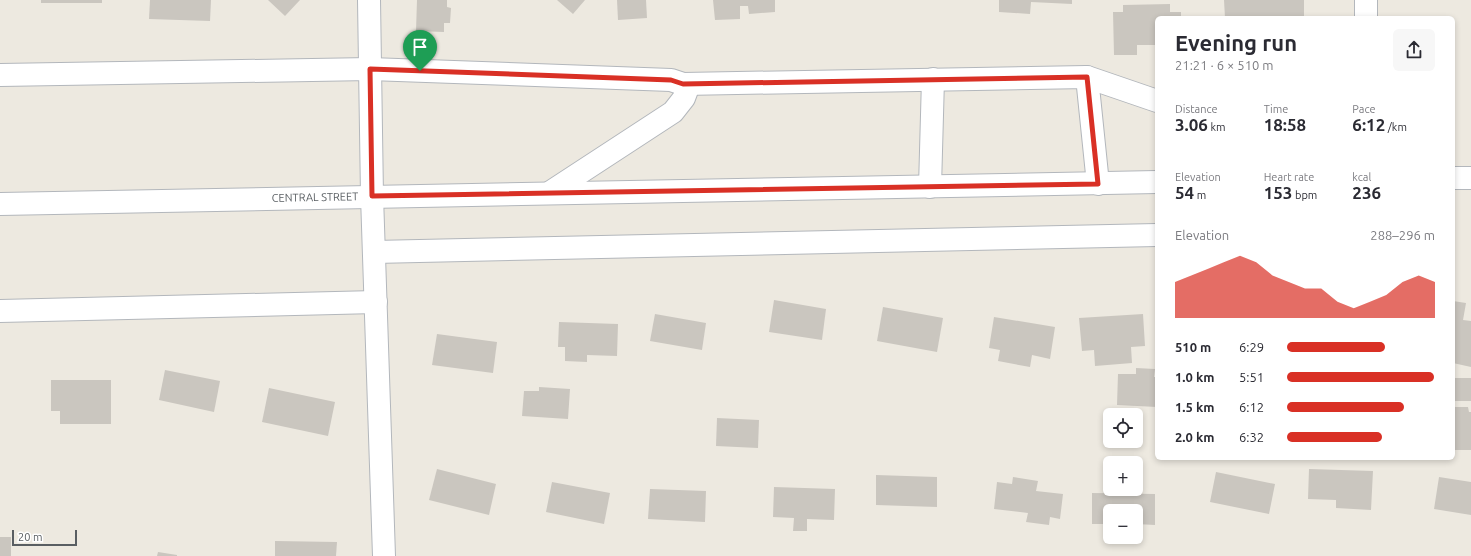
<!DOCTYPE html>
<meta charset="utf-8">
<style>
:root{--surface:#fff;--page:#f7f7f7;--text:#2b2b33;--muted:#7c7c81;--accent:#d93025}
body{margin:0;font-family:Ubuntu,sans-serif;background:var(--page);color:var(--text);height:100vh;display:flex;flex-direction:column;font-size:15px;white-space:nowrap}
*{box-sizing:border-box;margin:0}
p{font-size:13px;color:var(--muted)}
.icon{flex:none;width:22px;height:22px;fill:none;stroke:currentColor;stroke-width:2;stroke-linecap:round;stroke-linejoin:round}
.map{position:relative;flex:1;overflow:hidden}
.sheet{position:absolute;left:1155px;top:16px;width:300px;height:444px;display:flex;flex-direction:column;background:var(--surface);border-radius:6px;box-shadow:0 2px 6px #0003}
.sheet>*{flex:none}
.controls{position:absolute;left:1103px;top:408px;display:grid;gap:8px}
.controls a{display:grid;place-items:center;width:40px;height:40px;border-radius:6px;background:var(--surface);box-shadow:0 2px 6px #0003;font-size:20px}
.scale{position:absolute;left:12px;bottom:10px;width:65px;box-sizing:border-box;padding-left:4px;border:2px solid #595e62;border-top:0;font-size:11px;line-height:14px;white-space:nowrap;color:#595e62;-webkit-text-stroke:3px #fff;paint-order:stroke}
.pin{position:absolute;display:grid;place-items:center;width:34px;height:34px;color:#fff;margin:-41px -17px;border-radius:50% 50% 50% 0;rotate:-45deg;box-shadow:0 0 4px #0007}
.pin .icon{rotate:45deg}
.round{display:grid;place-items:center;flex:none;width:42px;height:42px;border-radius:6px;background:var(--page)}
.summary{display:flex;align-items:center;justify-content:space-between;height:68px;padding:0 20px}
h1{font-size:22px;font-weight:700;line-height:30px}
.figures{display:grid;grid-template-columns:repeat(3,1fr);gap:6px;height:68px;padding:4px 20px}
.figures div{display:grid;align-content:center}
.figures b{font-size:17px;font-weight:700}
.figures small{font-size:11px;font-weight:400}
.figures p{font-size:11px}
.chart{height:112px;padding:8px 20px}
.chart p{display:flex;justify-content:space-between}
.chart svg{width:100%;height:72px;margin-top:4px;fill:var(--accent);opacity:.7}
ul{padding:0 20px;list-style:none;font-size:13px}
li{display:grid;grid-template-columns:64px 48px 1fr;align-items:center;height:30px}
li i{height:10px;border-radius:5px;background:var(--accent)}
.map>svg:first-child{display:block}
.building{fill:#cac6bf}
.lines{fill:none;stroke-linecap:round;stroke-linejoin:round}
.minor-casing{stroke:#b3b7bc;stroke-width:24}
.minor{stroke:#fff;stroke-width:22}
.route-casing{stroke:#fff;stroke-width:8}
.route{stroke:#d93025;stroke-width:5}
.labels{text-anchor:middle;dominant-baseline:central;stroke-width:3;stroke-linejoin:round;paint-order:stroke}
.street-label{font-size:11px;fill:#595e62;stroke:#fff}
</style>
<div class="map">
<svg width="1471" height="556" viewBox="0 0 1471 556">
<rect width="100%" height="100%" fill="#ede9e0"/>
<g class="building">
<rect x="41" y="0" width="61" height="3"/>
<polygon points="150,0 211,0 210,21 149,19"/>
<polygon points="268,0 300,0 285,16"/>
<polygon points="417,0 447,0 447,7 451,8 450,23 444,23 444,32 416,31"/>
<polygon points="557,0 585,0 573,14"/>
<polygon points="617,0 646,0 647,18 618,20"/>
<polygon points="713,0 775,0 775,12 749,14 748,6 740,6 740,19 715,20"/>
<polygon points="999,0 1072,0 1072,4 1031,2 1030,14 999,12"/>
<polygon points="1224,0 1304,0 1304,18 1225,18"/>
<polygon points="1170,4 1170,12 1181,12 1181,18 1157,18 1156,45 1137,45 1137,55 1114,55 1113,12 1123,12 1123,5"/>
<polygon points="774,300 826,309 822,340 769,332"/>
<polygon points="1453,301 1466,303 1463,320 1471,321 1471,367 1453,363"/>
<polygon points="883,307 943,318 937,352 877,341"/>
<polygon points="655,314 706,323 702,350 650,341"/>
<polygon points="1143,314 1145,346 1131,347 1132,363 1095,366 1094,350 1082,351 1079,318"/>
<polygon points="994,317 1055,327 1050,359 1032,355 1030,367 998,361 1000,350 989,348"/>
<polygon points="559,322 618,324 617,356 587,355 587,362 565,361 565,347 558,347"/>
<polygon points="437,334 497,342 493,373 432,365"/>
<polygon points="1136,368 1155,369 1154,377 1157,377 1157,407 1117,405 1118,374 1136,374"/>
<polygon points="165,370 220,381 214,412 159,400"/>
<rect x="1453" y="378" width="18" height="23"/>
<polygon points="51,380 111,380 111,424 60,424 60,411 51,411"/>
<polygon points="539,387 570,389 568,419 522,416 524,391 539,391"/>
<polygon points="269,388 335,402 328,436 262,422"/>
<polygon points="1453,407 1468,407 1469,412 1471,412 1471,450 1453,450"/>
<polygon points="717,418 759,420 758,448 716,446"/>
<polygon points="437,469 496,484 489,515 429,500"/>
<polygon points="1309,469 1373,471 1371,510 1336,508 1336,500 1308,499"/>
<polygon points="1216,472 1275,484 1269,514 1210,502"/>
<polygon points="876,475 937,477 937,507 876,505"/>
<polygon points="1013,477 1038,481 1036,491 1063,494 1060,519 1050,517 1049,525 1026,522 1028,513 994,509 997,482 1012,484"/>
<polygon points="1439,477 1471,482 1471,515 1434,509"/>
<polygon points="552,482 610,493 604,524 546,512"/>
<polygon points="774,487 835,489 834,520 807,519 807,531 793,531 794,518 773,517"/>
<polygon points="650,489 706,491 705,522 648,519"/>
<polygon points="1092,493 1155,494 1155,525 1136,524 1136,511 1110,511 1110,524 1092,524"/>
<rect x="0" y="537" width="11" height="19"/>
<polygon points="275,541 337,542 336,556 275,556"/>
<polygon points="158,552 177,555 177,556 157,556"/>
</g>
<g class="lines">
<defs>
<g id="minor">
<polyline points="369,0 372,196 384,556"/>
<polyline points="1366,18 1366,0"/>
<polyline points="0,75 370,69 671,80 683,84 687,90 684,98 673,112 549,193"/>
<polyline points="1087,77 1098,184"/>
<polyline points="683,84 1087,77 1157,101"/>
<polyline points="1453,178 1471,178"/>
<polyline points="930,187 933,79"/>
<polyline points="0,204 1157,182"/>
<polyline points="374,252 1157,235"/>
<polyline points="0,311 376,302"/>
</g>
</defs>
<use href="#minor" class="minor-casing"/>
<use href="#minor" class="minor"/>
</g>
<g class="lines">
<defs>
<polygon id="route" points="370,69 671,80 683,84 1087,77 1098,184 372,196"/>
</defs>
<use href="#route" class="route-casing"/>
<use href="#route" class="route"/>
</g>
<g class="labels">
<g class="street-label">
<text transform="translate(315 197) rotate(-1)">CENTRAL STREET</text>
</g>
</g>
</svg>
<div class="controls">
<a><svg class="icon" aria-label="locate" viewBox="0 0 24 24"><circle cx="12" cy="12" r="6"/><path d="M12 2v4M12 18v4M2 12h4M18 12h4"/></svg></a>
<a>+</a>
<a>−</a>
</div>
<div class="scale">20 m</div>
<div class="pin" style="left:420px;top:71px;background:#1e9e55"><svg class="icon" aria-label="arrive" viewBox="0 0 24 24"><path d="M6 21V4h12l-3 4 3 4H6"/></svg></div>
<section class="sheet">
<div class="summary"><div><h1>Evening run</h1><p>21:21 · 6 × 510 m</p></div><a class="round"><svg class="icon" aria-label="share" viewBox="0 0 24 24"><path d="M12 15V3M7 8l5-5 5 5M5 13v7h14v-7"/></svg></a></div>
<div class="figures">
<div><p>Distance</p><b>3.06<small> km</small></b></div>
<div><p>Time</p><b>18:58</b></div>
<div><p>Pace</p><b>6:12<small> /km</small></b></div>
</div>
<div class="figures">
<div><p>Elevation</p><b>54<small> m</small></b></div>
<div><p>Heart rate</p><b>153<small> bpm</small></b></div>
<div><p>kcal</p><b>236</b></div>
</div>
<div class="chart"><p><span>Elevation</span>288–296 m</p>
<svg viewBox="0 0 160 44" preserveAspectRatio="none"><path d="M0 44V22L10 18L20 14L30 10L40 6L50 10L60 18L70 22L80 26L90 26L100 34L110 38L120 34L130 30L140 22L150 18L160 22V44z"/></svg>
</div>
<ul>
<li><b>510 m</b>6:29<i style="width:66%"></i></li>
<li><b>1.0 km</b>5:51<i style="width:99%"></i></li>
<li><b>1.5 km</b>6:12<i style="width:79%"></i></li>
<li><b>2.0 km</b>6:32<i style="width:64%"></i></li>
</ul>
</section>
</div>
